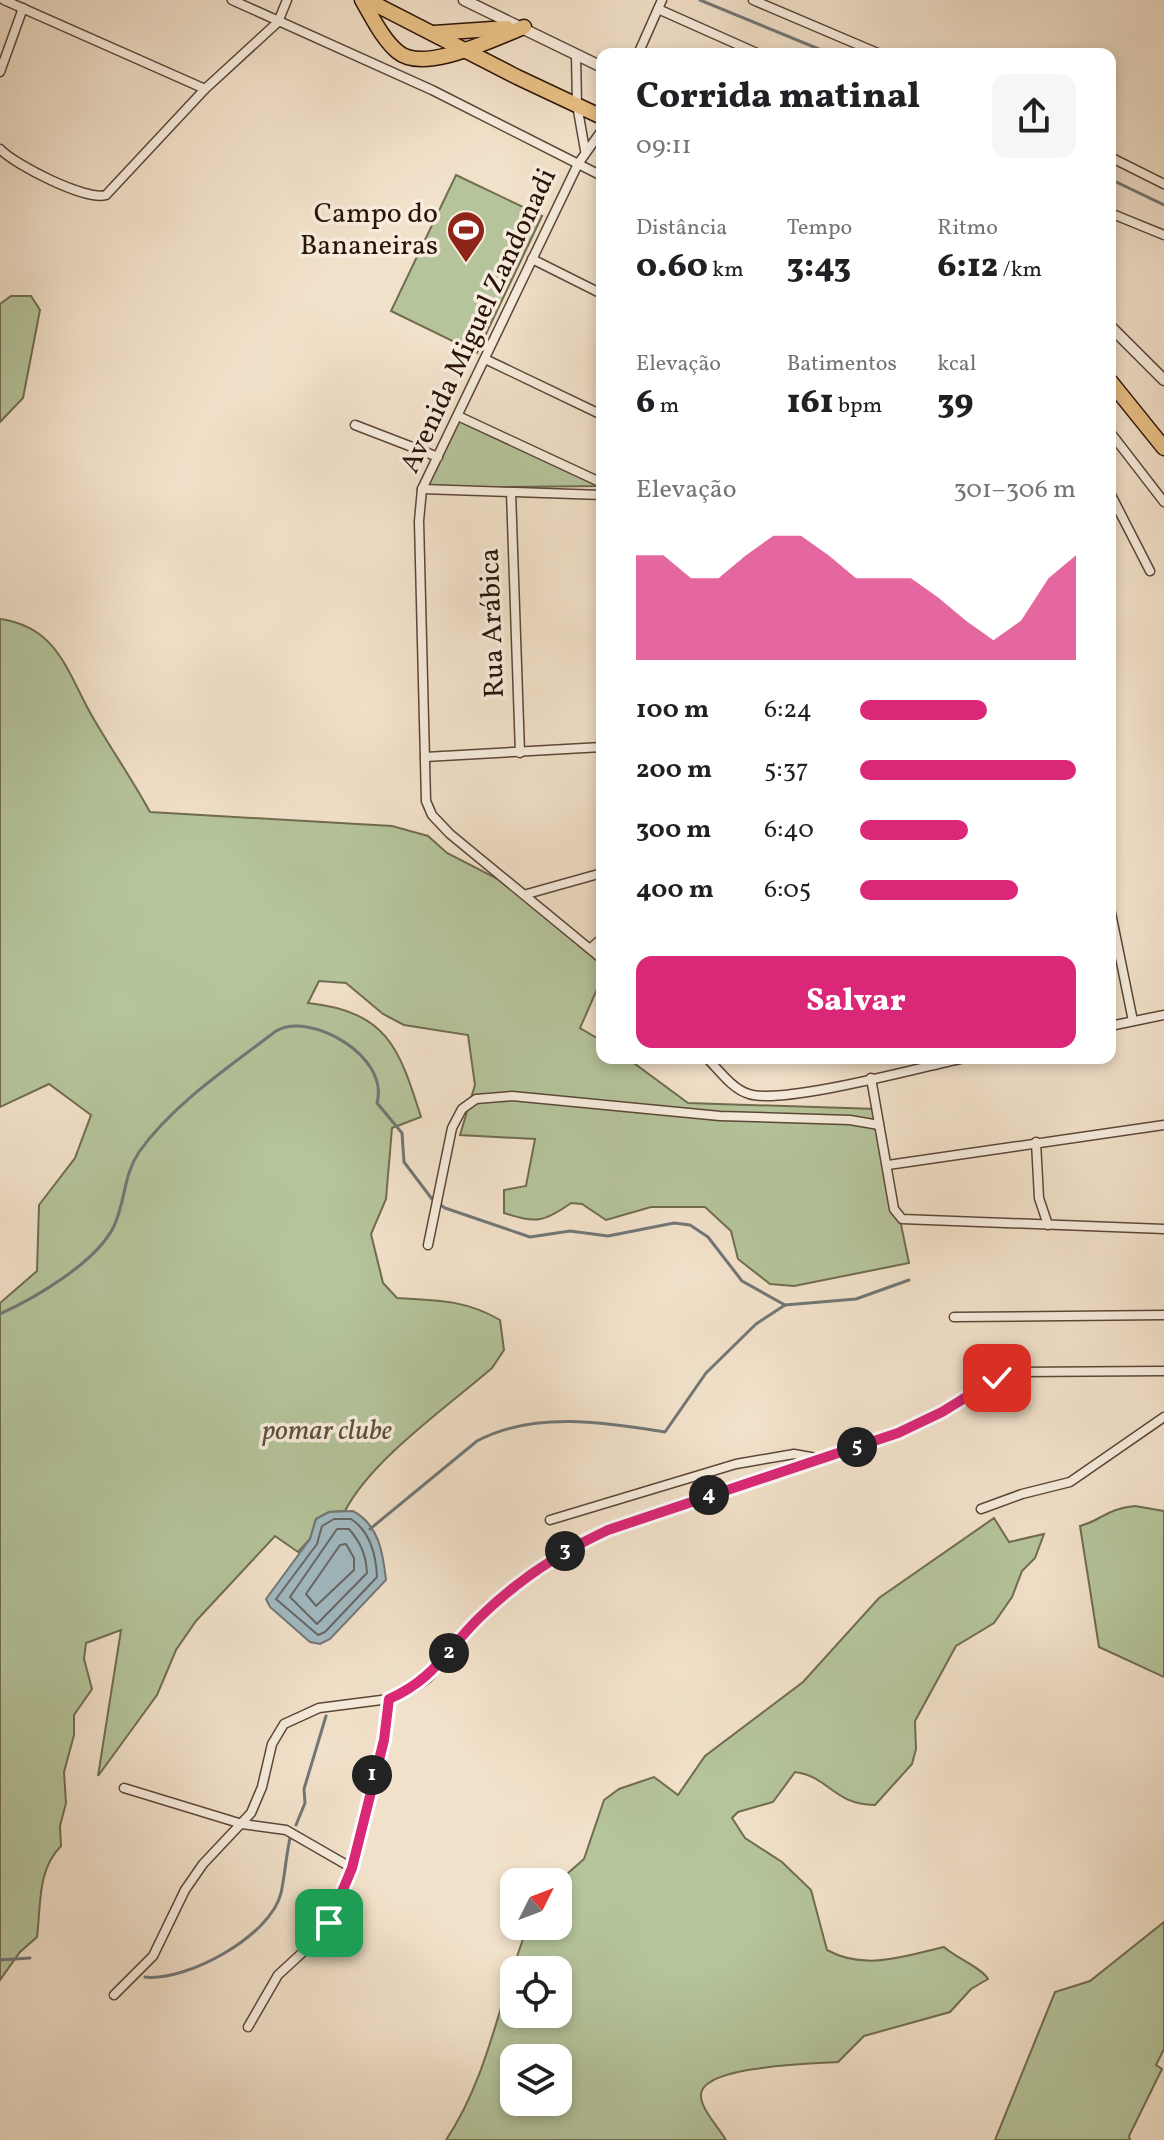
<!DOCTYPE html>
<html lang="pt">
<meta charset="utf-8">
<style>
:root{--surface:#fff;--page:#f6f6f6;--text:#202124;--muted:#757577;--accent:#db2777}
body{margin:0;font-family:Vollkorn,serif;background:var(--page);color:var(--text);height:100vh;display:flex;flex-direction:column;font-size:30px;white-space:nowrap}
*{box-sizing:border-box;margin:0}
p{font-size:26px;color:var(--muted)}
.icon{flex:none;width:44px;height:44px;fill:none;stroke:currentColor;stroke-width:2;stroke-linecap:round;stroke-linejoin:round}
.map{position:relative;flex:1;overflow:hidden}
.panel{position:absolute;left:596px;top:48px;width:520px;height:1016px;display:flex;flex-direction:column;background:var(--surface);border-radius:16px;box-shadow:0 4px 12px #0003}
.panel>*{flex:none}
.needle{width:52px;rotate:48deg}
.tools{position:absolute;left:500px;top:1868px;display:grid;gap:16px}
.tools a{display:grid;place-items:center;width:72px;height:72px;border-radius:16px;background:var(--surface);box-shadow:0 4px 12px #0003;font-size:40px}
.pin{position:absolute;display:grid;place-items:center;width:68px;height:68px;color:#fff;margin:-34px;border-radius:16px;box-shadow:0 4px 12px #0006}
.km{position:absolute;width:40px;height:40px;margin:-20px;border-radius:50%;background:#222;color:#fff;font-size:22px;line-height:40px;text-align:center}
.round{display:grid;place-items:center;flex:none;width:84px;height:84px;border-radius:16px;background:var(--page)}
.summary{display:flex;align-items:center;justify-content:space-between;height:136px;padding:0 40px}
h1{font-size:36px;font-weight:800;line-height:60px}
.figures{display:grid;grid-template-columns:repeat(3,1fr);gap:12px;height:136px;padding:8px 40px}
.figures div{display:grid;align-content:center}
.figures b{font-size:34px;font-weight:800}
.figures small{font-size:22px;font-weight:400}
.figures p{font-size:22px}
.chart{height:224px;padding:16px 40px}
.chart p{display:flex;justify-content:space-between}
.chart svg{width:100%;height:144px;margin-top:8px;fill:var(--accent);opacity:.7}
.action{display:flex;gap:16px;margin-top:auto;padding:16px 40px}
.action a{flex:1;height:92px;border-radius:16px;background:var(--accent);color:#fff;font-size:32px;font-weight:800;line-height:92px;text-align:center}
ul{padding:0 40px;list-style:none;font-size:26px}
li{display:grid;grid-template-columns:128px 96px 1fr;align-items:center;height:60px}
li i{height:20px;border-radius:10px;background:var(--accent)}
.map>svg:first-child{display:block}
.green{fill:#b5c49b;stroke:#706c50;stroke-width:2;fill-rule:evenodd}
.water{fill:#a1bac2;stroke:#717777;stroke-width:2}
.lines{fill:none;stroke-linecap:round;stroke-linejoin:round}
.shore{stroke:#666664;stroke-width:2}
.stream{stroke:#717777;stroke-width:3}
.minor-casing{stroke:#5c4637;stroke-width:11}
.tertiary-casing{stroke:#5c4637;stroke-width:13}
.trunk-casing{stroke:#2a1306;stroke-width:17}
.minor{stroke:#f7ecdd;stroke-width:8}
.tertiary{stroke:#f7ecdd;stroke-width:10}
.trunk{stroke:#e9c085;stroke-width:14}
.route-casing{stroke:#fff;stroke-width:16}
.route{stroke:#db2777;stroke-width:10}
.labels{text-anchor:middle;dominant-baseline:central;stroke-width:7;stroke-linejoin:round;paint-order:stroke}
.poi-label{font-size:28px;fill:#2a1306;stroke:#f7ecdd;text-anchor:end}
.street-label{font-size:28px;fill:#2a1306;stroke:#f7ecdd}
.park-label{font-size:28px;font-style:italic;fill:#5b513a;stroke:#f7ecdd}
</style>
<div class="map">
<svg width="1164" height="2140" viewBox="0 0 1164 2140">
<rect width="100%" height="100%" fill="#f2e1ca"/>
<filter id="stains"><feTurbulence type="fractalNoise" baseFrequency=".0025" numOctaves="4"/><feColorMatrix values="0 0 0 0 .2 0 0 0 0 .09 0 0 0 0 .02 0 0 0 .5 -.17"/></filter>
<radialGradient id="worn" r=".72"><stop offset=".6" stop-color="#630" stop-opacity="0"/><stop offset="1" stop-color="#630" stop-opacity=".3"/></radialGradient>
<g class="green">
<polygon points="456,175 542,216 477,353 391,311"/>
<polygon points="11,296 31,296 40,310 23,398 0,422 0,304"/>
<polygon points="457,417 602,486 424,488"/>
<path d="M0,619C58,627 67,672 92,716C111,749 132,779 150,812L392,826L428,836L447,853L511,886L602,961V978L580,1028L602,1041V1058H627L688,1103L877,1109L909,1263L794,1286L770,1284L738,1259L731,1231L705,1207H651L606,1220L582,1204L571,1203C543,1223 536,1223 504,1213V1190L526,1186L535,1139L460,1135L475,1085L468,1035L404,1025L383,1014L346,983L319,981L308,1003C388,1012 399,1048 421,1117L392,1128L386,1199L371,1234L383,1283L397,1298C436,1300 466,1300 500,1320L504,1350L492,1368C447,1407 372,1459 345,1511L329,1512L316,1519L310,1539L298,1552L275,1536L196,1621L176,1650L157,1695L98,1776L121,1630L86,1643L84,1659L92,1689L74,1715V1735L64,1772L66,1803L60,1826L61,1846C37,1870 41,1905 37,1937L20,1952L0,1980V1303L37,1271L39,1205L75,1158L91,1115L49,1084L0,1107Z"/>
<path d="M1135,1506L1164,1511V1677L1099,1647L1080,1526C1100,1521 1108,1508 1135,1506Z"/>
<path d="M994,1518L1009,1542L1044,1534L1035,1558L1022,1571L1012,1597L994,1623L956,1646L915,1721L916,1749L912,1764L875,1805C832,1804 830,1777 795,1772L773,1802L738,1812L732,1818L745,1838L782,1862L811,1890L827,1950C865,1971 904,1956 944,1947C956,1958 982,1968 988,1979L971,1989L950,2012L864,2036L838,2062C814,2064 697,2065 701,2097C702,2110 719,2128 726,2140H446C489,2076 500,1996 528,1926H558V1882L584,1859L604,1800L619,1789L654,1777L678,1795L705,1756L803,1682L879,1598ZM514,1970H558V2014H514ZM514,2058H558V2102H514Z"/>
<polygon points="1164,1922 1164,2049 1156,2065 1162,2069 1129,2136 1130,2140 995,2140 1055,1992 1090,1981"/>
</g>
<path class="water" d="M353,1511C379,1525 383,1553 386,1580L330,1639L320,1644L310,1642L270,1607L266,1599L310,1539L316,1519L329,1512Z"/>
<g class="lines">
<g class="shore">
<path d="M334,1519H351C371,1532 376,1555 377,1577L325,1632L318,1635L276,1599L317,1544L322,1526Z"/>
<path d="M337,1529H349C361,1543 366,1555 367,1573L317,1624L290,1597Z"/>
<polygon points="346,1544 354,1558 354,1570 316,1606 306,1594 340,1545"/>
</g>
<g class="stream">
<polyline points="700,0 831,54"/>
<polyline points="1110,179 1164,205"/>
<path d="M0,1314C35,1298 97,1262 114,1226C126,1200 123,1176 139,1152C173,1104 229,1067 276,1031C310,1011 390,1056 377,1103L402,1133L404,1162L432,1199L445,1208L530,1237L570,1231L608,1236L674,1223L690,1225L708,1237L742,1281L785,1305"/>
<path d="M370,1529L477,1441C533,1411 604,1422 665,1432L706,1373L756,1324L785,1305L856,1299L909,1280"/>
<polyline points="296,1825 305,1803 304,1789 326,1716"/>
<polyline points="0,1960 30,1958"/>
<path d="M145,1977C186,1982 271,1936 281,1893C285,1875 286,1856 290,1838"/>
</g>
<defs>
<g id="minor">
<polyline points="4,0 205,89"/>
<polyline points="232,0 432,90 602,176"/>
<polyline points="753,0 880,54"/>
<polyline points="658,9 759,54"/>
<polyline points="576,54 577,105 585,150"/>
<polyline points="638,54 662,0"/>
<polyline points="0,72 23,8"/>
<polyline points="602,130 578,164 422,489 419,521 426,801 432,815 450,834 602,959"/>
<path d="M0,149C15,165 86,201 106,195L205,89L278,22L287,0"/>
<polyline points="1110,157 1164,184"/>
<polyline points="1110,213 1164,235"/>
<polyline points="532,259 602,294"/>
<polyline points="485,359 602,415"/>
<polyline points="458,416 602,483"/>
<polyline points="355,425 438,457"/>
<polyline points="1110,432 1164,502"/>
<polyline points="422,489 602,495"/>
<polyline points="511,492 520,753"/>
<polyline points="1110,493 1150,571"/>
<polyline points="425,757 602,747"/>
<polyline points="527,894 602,873"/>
<polyline points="1110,908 1133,1021"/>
<polyline points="591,948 602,938"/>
<polyline points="1110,1026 1164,1015"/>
<path d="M707,1058C719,1070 732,1089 749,1094C783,1105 922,1067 964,1058"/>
<polyline points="871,1078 894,1209 902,1219 1164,1229"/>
<polyline points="1036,1142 1039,1198 1048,1225"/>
<polyline points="888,1165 1164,1125"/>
<polyline points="428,1245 452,1128 462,1109 476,1099 512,1096 720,1116 850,1120 879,1125"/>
<polyline points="954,1317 1164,1315"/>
<polyline points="981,1509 1022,1494 1070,1482 1164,1417"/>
<polyline points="550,1520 736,1464 794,1454 822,1459"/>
<polyline points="124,1788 242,1824 286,1830 352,1868"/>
<polyline points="114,1995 153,1956 185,1890 203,1864 251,1813 262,1787 272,1744 284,1724 319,1708 389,1699 411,1690 428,1678 478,1619 537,1569 569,1548 662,1510 898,1433 942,1412 997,1378 1014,1372 1164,1371"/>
<polyline points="248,2027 278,1975 315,1941 336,1912 357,1850 384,1740 389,1699"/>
</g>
<g id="tertiary">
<polyline points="464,0 602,67"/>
<polyline points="1110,326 1164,380"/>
</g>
<g id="trunk">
<path d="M362,0C372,17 383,40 398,52C424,74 495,38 524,27"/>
<polyline points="367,0 517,77 602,117"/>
<polyline points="434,33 507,28"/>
<polyline points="1110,381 1164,448"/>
</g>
</defs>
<use href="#minor" class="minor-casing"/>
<use href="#tertiary" class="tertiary-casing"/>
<use href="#trunk" class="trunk-casing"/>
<use href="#minor" class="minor"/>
<use href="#tertiary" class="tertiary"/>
<use href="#trunk" class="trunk"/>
</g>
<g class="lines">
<defs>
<path id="route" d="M329,1923L352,1868L384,1740L389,1699C434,1680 447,1649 480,1617C518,1580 560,1552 608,1530L898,1433L942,1412L997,1378"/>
</defs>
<use href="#route" class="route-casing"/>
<use href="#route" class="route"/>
</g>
<defs>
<symbol id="stadium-pin" viewBox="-11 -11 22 30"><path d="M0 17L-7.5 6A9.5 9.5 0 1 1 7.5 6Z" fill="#8f2418" stroke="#f7ecdd"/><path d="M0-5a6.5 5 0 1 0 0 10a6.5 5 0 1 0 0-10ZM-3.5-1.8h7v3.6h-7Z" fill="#fff"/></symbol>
</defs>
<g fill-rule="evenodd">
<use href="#stadium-pin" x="444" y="208" width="44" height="60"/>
</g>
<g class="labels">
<g class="poi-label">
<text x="438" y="214">Campo do<tspan x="438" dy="32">Bananeiras</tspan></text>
</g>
<g class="street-label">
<text transform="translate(479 321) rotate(-65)">Avenida Miguel Zandonadi</text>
<text transform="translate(493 623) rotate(-92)">Rua Arábica</text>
</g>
<g class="park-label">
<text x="327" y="1431">pomar clube</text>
</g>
</g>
<rect width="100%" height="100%" filter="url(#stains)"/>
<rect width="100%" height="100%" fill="url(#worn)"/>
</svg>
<div class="tools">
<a><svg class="needle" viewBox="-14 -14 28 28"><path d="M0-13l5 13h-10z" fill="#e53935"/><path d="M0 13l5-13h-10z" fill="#757577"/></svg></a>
<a><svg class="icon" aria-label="locate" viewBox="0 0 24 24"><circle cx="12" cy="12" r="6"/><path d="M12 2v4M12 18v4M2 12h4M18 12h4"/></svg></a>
<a><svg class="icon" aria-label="layers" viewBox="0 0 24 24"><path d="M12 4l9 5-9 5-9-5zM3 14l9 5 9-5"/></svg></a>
</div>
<div class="pin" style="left:329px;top:1923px;background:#1e9e55"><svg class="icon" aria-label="arrive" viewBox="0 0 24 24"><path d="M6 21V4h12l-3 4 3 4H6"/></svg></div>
<div class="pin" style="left:997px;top:1378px;background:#d93025"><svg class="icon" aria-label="check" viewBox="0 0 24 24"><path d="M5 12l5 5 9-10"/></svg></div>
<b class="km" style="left:372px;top:1775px">1</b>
<b class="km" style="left:449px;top:1653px">2</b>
<b class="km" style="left:565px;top:1551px">3</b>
<b class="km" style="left:709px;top:1495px">4</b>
<b class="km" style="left:857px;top:1447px">5</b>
<section class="panel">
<div class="summary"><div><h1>Corrida matinal</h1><p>09:11</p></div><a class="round"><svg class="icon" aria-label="share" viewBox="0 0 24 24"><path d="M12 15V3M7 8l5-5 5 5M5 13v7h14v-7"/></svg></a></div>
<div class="figures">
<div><p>Distância</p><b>0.60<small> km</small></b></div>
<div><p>Tempo</p><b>3:43</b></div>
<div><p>Ritmo</p><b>6:12<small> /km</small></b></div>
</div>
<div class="figures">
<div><p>Elevação</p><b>6<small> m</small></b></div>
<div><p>Batimentos</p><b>161<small> bpm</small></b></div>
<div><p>kcal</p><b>39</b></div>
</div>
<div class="chart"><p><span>Elevação</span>301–306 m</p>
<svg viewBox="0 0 160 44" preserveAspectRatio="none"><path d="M0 44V12L10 12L20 19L30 19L40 12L50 6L60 6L70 12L80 19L90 19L100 19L110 25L120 32L130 38L140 32L150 19L160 12V44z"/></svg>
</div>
<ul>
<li><b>100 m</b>6:24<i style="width:59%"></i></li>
<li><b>200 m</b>5:37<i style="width:100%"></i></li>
<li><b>300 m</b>6:40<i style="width:50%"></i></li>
<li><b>400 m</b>6:05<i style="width:73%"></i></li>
</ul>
<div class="action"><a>Salvar</a></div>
</section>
</div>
